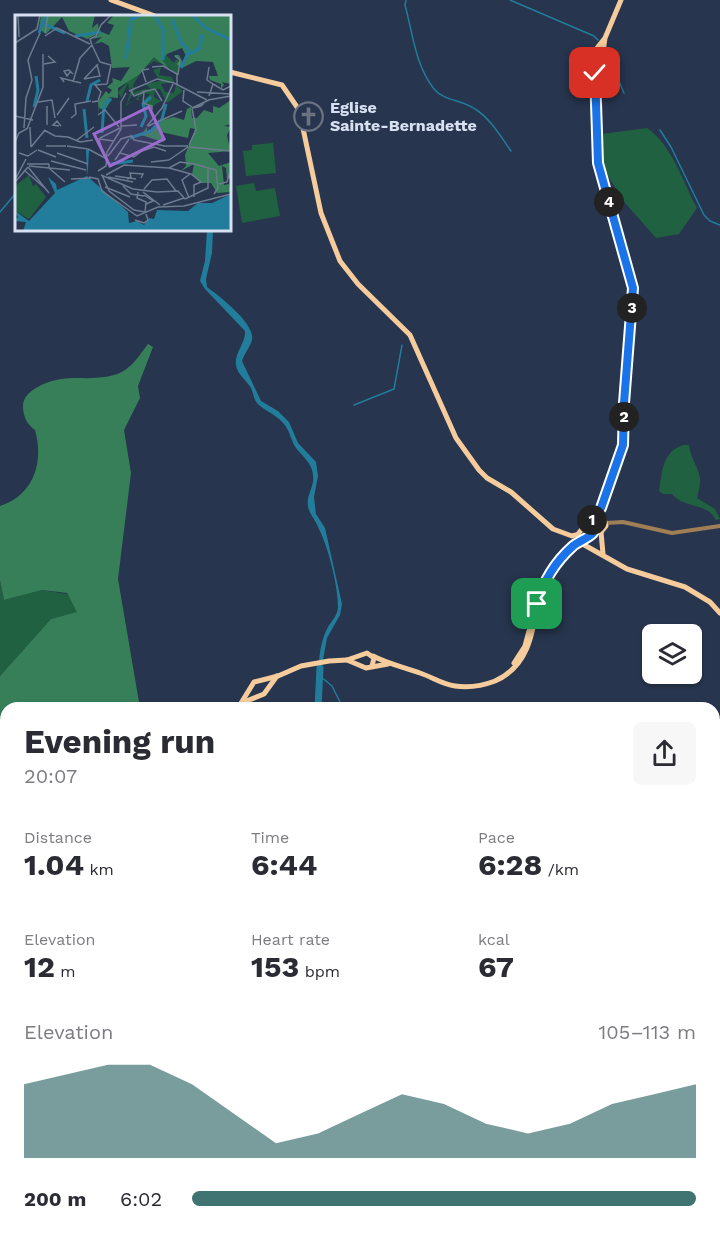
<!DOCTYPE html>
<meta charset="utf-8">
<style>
:root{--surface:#fff;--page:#f7f7f7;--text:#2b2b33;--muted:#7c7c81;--accent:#3f7473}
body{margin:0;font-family:"Work Sans",sans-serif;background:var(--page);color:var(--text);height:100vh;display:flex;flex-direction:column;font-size:22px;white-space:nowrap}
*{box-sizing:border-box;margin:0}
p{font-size:20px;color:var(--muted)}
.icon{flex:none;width:33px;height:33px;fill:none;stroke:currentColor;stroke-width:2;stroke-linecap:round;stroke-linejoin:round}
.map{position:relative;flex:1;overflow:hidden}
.details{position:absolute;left:0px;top:702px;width:720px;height:531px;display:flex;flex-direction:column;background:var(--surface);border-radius:18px 18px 0 0;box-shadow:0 2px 4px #0004}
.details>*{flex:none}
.controls{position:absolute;left:642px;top:624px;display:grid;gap:12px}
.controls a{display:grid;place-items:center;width:60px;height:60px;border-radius:9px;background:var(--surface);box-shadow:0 2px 4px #0004;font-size:30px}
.pin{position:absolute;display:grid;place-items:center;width:51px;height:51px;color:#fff;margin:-26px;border-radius:12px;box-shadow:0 3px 9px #0006}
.km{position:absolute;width:30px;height:30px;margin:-15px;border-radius:50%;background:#222;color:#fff;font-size:16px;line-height:30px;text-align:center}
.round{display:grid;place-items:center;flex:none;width:63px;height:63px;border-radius:9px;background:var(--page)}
.head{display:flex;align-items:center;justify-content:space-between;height:102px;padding:0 24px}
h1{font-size:33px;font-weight:700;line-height:45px}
.metrics{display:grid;grid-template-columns:repeat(3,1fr);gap:9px;height:102px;padding:6px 24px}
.metrics div{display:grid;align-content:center}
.metrics b{font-size:30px;font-weight:700}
.metrics small{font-size:16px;font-weight:400}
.metrics p{font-size:16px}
.chart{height:168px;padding:12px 24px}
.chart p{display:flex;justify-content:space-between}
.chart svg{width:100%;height:108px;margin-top:6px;fill:var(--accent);opacity:.7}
ul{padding:0 24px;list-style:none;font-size:20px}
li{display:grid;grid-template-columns:96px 72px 1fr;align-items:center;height:45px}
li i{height:15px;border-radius:8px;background:var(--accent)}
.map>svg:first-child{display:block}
.green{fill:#1f6140}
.forest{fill:#377f59}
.water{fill:#217d9b}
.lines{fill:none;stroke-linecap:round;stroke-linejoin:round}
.stream{stroke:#217d9b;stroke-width:1.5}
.river{stroke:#217d9b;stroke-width:7}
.minor{stroke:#a07e56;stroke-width:4}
.major{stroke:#f6cc9c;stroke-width:5}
.route-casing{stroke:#fff;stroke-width:12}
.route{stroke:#1a73e8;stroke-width:8}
.labels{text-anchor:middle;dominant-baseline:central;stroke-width:4.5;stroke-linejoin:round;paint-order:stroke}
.poi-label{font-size:16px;font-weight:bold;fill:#d8e1f1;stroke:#27354e;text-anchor:start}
.inset-river{fill:none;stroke:#217d9b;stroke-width:3}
.inset-road{fill:none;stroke:#6e7a8f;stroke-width:1.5}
.view{fill:#9c6bd0;fill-opacity:0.15;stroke:#9c6bd0;stroke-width:3}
.inset-edge{fill:none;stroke:#d8e1f1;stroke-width:3}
</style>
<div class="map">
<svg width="720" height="1233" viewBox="0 0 720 1233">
<rect width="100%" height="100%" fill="#27354e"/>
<g class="green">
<path d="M647,128C672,145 683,182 697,208L679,234L656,238L626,204L604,170L602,134Z"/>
<polygon points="273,143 276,173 246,176 243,151 252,150 252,145"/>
<polygon points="254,183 256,191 275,188 280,216 242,223 236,186"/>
<path d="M683,445H689C690,457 698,466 700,478C701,485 698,491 697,498L715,509L720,519L716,520C707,502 684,509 672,494H663L659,491C662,473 662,452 683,445Z"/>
<polygon points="0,580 4,600 42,590 67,594 78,612 51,619 0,676"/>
<polygon points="6,864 6,952 3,954 6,968 0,981 0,866"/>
</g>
<g class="forest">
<path d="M148,344L153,347L138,386L140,398L124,430L131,473L118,579L140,708H6V781H4L0,777V676L51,619L77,612L67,593L42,590L4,600L0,580V506C34,495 44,462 35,430C27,424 23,417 23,406C23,398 29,392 36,388C66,371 85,383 114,375C130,371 138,357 148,344Z"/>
<polygon points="6,1127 6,1227 136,1227 115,1233 0,1233 0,1135"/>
<polygon points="147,1227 358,1227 357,1233 150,1233"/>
</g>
<path class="water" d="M207,230H213L212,253L206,279L207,287C218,295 256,324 252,340C250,347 244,354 242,361L261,401L278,411L289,422L298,443L316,462L318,476L314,497L316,514L325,528L327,537L342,604L340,615L327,638L320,676C317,661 321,640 328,627C332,620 338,615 338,607C338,585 328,546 318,527C315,519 309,514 308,506C306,495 315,486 313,475C312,463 303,457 296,448C291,441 290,431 284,424C277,415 267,412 259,405C253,400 254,394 251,388C247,381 237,374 236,365C234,353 246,343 245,331L205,289L200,281L205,261Z"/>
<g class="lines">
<g class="stream">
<path d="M406,0L405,5C413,34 415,65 434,89C444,101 463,100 475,109C490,118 501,137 511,151"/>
<polyline points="510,0 594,36 598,40"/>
<polyline points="16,46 16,60"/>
<polyline points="606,47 611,54"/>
<polyline points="612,59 615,69"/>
<polyline points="616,74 624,93"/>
<polyline points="660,130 671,147 704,215 710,221 720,225"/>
<polyline points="0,212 16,193"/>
<polyline points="354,405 394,389 402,345"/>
<polyline points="320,676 332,686 343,708"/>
<polyline points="714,925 720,918"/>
<polyline points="714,1093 720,1091"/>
<polyline points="714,1102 720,1107"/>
</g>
<g class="river">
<polyline points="318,708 320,668"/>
<polyline points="346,1233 350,1227"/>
</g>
<polyline class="minor" points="606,523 623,522 672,533 720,526"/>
<g class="major">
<polyline points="111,0 155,16"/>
<polyline points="605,38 603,52 605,62 600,68 594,68 590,65 589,58 605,38 621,0"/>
<polyline points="230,72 282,85 297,107 301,119 321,213 340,261 358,284 410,335 456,438 479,470 487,478 511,492 553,529 572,536 578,534 586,524 595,517 601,508 621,455 633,300 632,277 598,163 597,80 599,69"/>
<polyline points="601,532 606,526 601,508"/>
<polyline points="601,532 603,554"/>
<polyline points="579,542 627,569 685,587 710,602 720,613"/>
<path d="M535,608C544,585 554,559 575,544C582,539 589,539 594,531"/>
<path d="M373,656C388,664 404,667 420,673C432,677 442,684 455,686C469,688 482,686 495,681C527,667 533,635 537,604"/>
<polyline points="347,660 366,668 388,664"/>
<polyline points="514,663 525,646 529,631"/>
<polyline points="244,702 264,694 277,676"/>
<polyline points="238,708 254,682 278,676 301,666 329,661 347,660 367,653 374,658 372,666"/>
<polyline points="0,1048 6,1044"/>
</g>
</g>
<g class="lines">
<defs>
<path id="route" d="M537,604C543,582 555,562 573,546C579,541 587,539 593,533L591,522L601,508L623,445L624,403L633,288L598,163L595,73"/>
</defs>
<use href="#route" class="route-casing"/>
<use href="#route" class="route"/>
</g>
<defs>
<symbol id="church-ring" viewBox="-11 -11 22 22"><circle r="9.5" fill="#27354e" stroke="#6b7280" stroke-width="1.5"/><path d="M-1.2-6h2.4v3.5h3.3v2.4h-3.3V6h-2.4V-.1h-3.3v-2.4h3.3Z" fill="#6b7280"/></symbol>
</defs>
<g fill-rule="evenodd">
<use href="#church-ring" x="292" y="100" width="33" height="33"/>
</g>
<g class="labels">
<g class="poi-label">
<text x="330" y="107">Église<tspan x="330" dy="18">Sainte-Bernadette</tspan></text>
</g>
</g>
<g transform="translate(15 15)">
<rect width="216" height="216" fill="#27354e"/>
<path d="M151,40L159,48L161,44L164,46L161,49L164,51L163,61L147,46L150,50L139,46L133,51L139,41L147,45ZM146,52L144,60L157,62L159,67L146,69L150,77L159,78L161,70L168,76L152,88L145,74H136L130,69L145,66L138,55ZM125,59L118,70L120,75L112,89L122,83L124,79L118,80L120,77L130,74L140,75L139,82L146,86L129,97V85L135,79L129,78L123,83L126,86L120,84L111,91L117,72L114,75L113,68L106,83L103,77L117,62ZM14,160L18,171L21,169L31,182L14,204L0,196V171Z" fill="#1f6140"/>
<path d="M26,0H80L77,13L83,8L84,18L72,24L54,16L47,2L31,19L24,14ZM99,0H216V69L207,67L209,70L206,74V69L195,65L194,61H203L198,47L181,46L167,53L161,49L165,45L159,40H164L168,48L172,43L167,33L152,39L147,45L157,57L139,42L125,59L103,73V83L93,82L97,84L90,95L84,93V99L83,87L91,76L94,79L97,75L92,72L98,67L97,63L106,66L115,52L97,53L94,31L87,27L79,29L87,22L77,24L87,17L94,20L99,10L92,8ZM216,85V109L209,111L216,112L212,120L214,130L216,119V136L193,138L204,151L216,147V163L212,164L211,153L207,151L209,170L214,169L216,177L202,178L196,168H186L177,159L179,149L166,156L171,151L170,140L180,114L175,113L173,123L146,117L151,124L148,127L126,120L132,112V118L145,106L159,102L169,105L172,94L176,92L177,103H182L189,95L198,98V91L204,93Z" fill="#377f59"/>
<path d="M71,135H74L73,154L72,161L113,197L114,208L122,206L129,210L134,203L139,204L142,195L173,196L183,188H197L216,179V216H8L11,207L0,206L3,202L0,196L14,206L40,178L33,162L41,169L42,175L72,161Z" fill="#217d9b"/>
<path class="inset-river" d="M140,0L148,15V45M177,0L191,13L216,25M157,4L166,27L174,36L166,53M29,9L50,18M24,18L31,0M60,21L86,17M175,39L185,33L187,19M111,44L116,4L125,1M72,86L76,70L85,65M19,92L23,75L21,61M69,94L72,123M126,112L131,101L128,89L136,82M87,118L89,89L96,84M115,123L136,116L147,104L151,89M96,149L118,146M70,165L66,172L79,216M50,216L70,166"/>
<path class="inset-road" d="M3,0L4,22M30,18L33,0M30,21L42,13L75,29M0,28L22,14L25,0M77,30L85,47M77,30L75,24L81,21L86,10L96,0M160,41L165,45L163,60M85,47L96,50L92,69M29,49L40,47L33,41M137,52L148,51L162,59V69M194,52L192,65L198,69L194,81M55,57L52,61L49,56L54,55L58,59M69,64L85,61L82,50M69,64L83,49M49,67L46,63L66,68M58,67L65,43L77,30M131,67L127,55L134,54M198,69L208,75L216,71M169,75L168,86L177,92M114,76L142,64L159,68L192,85M116,76L119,81L129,77L128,88L137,91V95M127,77L140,74L147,86M182,77L216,79M193,85L216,81M23,87L37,85L40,103M77,87L83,86L86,77L80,70L92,69M189,88L186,91H185L183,92L177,93L194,85M42,100L54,83M83,100L90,95L104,112M0,101L18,105M56,103L61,99L60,89L76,86M32,110V91M44,111L38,110L42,106L46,111M106,111L122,110H119M132,111L147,93L158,69M133,111L167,96M15,112L16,132M9,113L11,83L17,65L13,45L25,18M12,114L28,72V39M106,114V87L111,78M29,115L40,121L53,122M116,120L119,125L150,131M53,122L65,127L78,125M85,123L105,113M62,125L79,112M0,127L4,118L13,113M174,130L181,115L177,93M31,131H51M52,131L73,134M148,131H173M16,132L30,115M174,132L216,136M73,134L92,144M23,135L41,142M127,136L139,132L151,136M4,138L13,141L22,135M42,138L73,149M105,138L119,142L127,136M88,139L84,124L99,126M93,141L106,124L116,121M100,145L114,124M154,145L173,132M36,146L71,155M136,147L154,145M12,149H34M34,149V153L50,167M179,149L201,155L203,173L199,179M14,151L55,155M13,152L34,178M154,153L176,159L186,167L179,170V182M154,153L165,147L179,149M9,155L32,175M83,156L91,151L92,137L106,114M86,160L118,174L142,177M87,160L94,176L119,195L130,197M91,160L109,150L154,153M100,161L121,164M74,162L83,164L87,176L122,201L143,192L169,191L216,179M93,162L118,167M1,163L11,144M56,164L76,163M112,164L116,162L115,158L128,159L126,163M1,166L13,152M204,169L212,167L214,160L216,164M108,171L116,179L129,181M90,172L115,182M129,174L137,165L152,164L161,176M123,177L122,183L131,187L130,198M128,177L145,190M142,177L163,176L170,184M129,180L138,186L131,189M174,183L167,165L175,159M170,184L193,173V154M148,190L169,183M120,205L129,208L133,205L131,199"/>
<path class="view" d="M134,92L149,124L95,151L79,119Z"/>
<rect width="216" height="216" class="inset-edge"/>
</g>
</svg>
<div class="controls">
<a><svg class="icon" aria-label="layers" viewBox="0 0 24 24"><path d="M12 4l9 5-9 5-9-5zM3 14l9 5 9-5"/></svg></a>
</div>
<div class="pin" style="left:537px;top:604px;background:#1e9e55"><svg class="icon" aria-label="arrive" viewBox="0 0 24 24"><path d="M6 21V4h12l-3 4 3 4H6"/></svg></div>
<div class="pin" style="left:595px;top:73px;background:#d93025"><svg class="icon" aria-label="check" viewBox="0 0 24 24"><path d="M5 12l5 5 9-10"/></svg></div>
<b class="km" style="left:592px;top:520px">1</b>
<b class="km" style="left:624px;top:417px">2</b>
<b class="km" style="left:632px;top:308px">3</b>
<b class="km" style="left:609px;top:202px">4</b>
<section class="details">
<div class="head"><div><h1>Evening run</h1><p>20:07</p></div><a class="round"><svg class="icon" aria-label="share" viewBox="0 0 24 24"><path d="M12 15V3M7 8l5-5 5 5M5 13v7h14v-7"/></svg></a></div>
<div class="metrics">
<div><p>Distance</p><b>1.04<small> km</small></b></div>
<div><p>Time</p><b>6:44</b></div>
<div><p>Pace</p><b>6:28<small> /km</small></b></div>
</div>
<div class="metrics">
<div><p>Elevation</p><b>12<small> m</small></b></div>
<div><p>Heart rate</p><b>153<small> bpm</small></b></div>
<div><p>kcal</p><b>67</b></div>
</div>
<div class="chart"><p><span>Elevation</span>105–113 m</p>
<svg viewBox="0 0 160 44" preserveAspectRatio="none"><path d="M0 44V14L10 10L20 6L30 6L40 14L50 26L60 38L70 34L80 26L90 18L100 22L110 30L120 34L130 30L140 22L150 18L160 14V44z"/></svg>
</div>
<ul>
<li><b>200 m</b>6:02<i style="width:100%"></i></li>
</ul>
</section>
</div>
